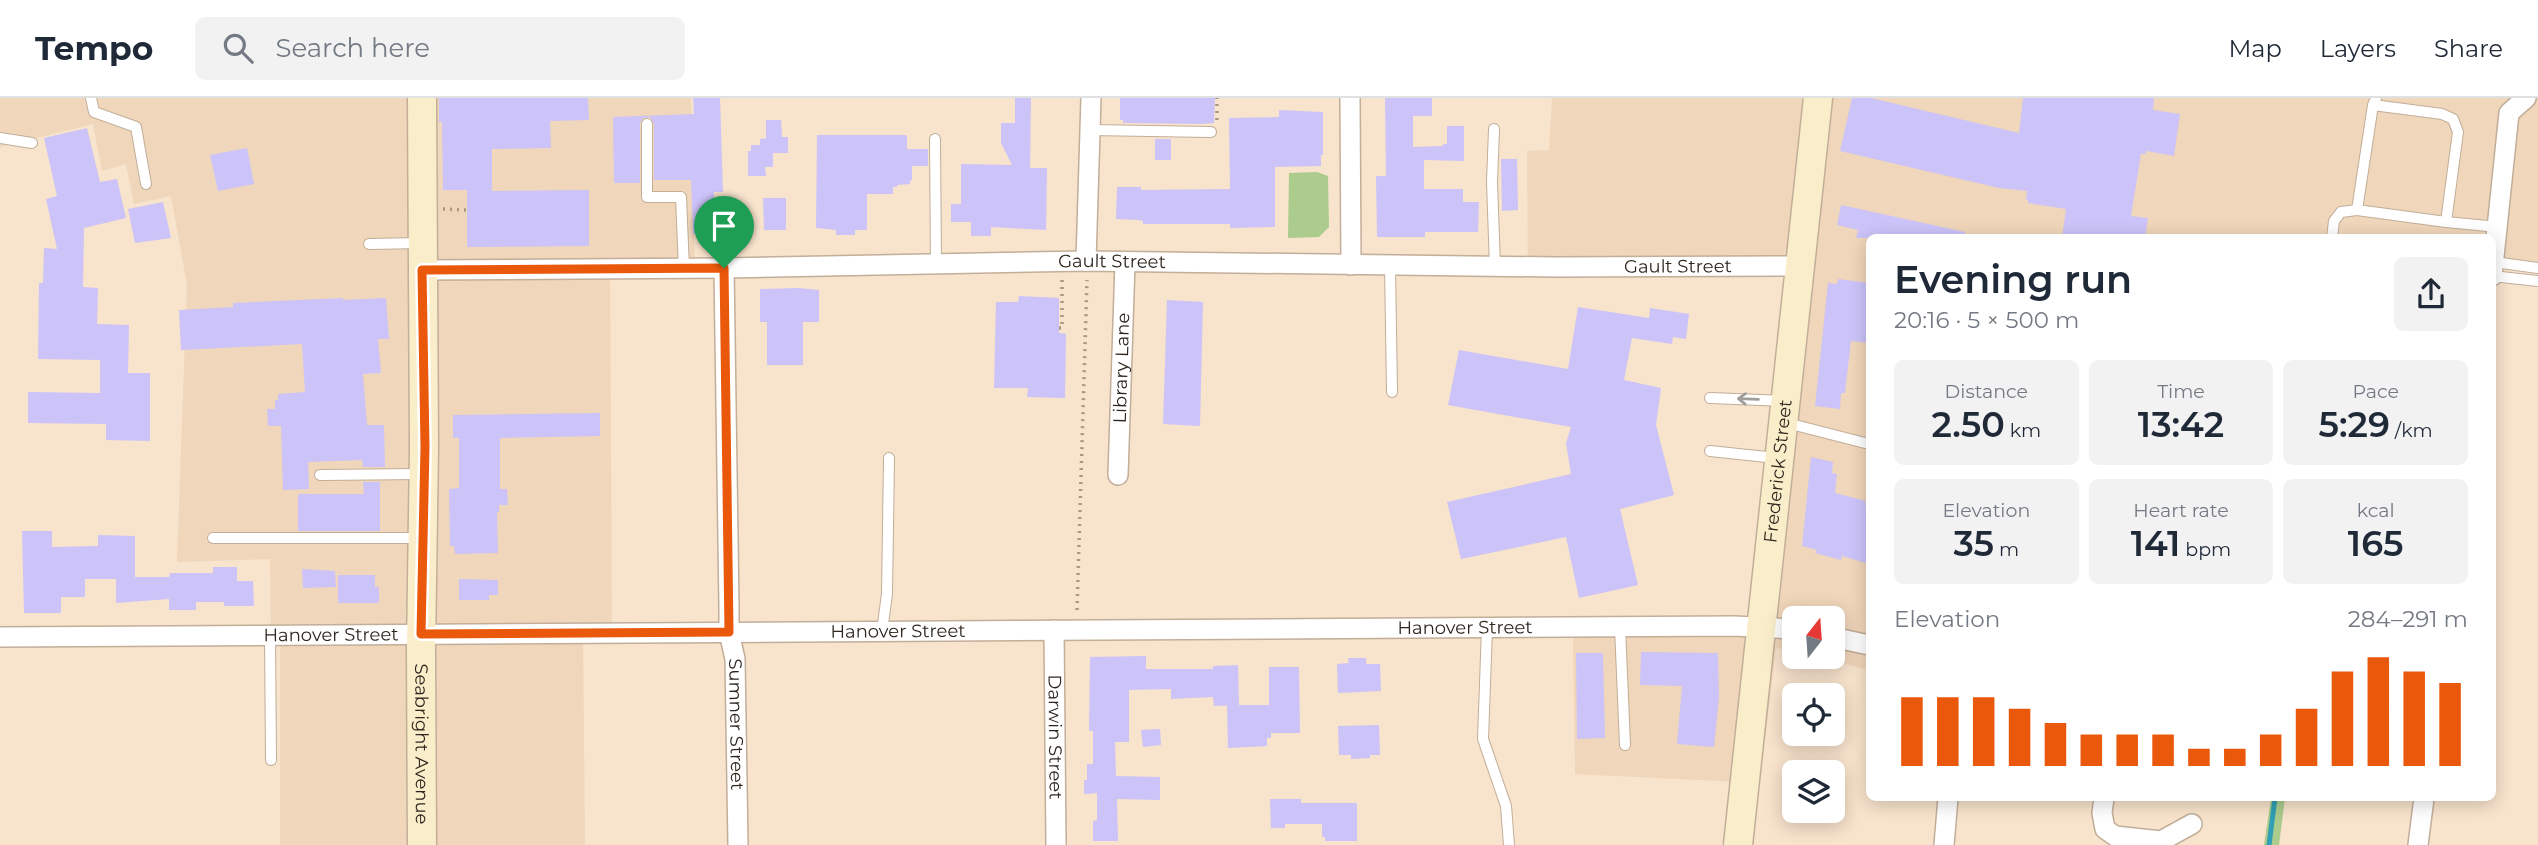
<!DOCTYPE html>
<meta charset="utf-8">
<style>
:root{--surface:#fff;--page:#f2f2f3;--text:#1f2937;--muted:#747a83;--line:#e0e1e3;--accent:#ea580c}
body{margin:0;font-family:Montserrat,sans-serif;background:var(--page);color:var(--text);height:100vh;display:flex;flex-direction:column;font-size:26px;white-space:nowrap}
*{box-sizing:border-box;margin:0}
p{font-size:23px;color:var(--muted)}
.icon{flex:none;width:38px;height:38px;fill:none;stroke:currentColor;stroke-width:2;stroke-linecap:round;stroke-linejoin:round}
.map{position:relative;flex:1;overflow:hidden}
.panel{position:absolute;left:1866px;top:136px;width:630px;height:567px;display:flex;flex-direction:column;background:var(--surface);border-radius:10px;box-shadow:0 4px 18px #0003}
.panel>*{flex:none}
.needle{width:46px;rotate:17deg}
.tools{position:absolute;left:1782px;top:508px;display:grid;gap:14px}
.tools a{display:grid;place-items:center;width:63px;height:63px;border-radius:10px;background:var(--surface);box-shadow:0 4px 18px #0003;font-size:35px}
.pin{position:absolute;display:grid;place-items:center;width:60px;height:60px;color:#fff;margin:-72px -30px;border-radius:50% 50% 50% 0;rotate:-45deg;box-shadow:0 0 7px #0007}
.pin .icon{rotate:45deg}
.round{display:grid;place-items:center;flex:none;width:74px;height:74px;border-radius:10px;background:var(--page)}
.head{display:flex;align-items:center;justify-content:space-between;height:119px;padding:0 28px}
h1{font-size:38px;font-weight:600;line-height:52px}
.metrics{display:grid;grid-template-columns:repeat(3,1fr);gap:10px;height:119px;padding:7px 28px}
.metrics div{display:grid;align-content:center;border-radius:10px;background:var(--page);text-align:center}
.metrics b{font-size:35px;font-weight:600}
.metrics small{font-size:19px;font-weight:400}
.metrics p{font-size:19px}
.chart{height:196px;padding:14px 28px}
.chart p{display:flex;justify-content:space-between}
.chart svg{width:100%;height:126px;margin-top:7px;stroke:var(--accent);stroke-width:6}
header{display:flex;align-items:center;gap:42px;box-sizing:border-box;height:98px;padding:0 35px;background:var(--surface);border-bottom:2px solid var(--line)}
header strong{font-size:33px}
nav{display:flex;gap:38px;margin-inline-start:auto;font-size:24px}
.search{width:490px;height:63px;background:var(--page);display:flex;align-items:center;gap:18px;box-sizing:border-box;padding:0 24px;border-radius:10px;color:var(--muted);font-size:26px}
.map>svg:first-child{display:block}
.built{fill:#f0d6ba}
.green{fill:#abcc8d}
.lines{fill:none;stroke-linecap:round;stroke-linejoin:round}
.stream{stroke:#319fb4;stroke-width:5}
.building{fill:#ccc3f9}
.service-casing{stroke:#c2ae99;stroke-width:12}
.minor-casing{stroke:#c2ae99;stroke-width:22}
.secondary-casing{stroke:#c2ae99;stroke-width:31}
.path{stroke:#a89887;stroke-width:3.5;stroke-dasharray:2 5;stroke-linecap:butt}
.service{stroke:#fff;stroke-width:10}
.minor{stroke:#fff;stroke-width:19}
.secondary{stroke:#f9edca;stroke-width:28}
.oneway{stroke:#a19d9a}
.route-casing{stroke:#fff;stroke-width:14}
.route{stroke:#ea580c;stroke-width:9}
.labels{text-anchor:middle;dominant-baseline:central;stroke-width:5;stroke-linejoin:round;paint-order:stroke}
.street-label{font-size:18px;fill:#2e261e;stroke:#f8e3cc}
</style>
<header>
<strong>Tempo</strong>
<div class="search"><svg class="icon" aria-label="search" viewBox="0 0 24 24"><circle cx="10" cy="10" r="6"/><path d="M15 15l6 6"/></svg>Search here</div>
<nav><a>Map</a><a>Layers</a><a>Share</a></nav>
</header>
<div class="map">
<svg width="2538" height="747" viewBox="0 0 2538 747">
<rect width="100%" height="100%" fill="#f8e3cc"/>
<g class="built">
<polygon points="0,0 691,0 695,171 610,174 612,539 583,540 585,747 280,747 280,539 271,539 270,461 177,464 187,187 171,98 134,106 126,66 102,73 93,26 0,49"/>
<polygon points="1552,0 2538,0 2538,173 2495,168 2492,188 2492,140 1869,140 1869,572 1814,558 1832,558 1832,520 1794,520 1794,553 1776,550 1760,685 1575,676 1573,532 1760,531 1800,171 1528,173 1527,53 1549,52"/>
</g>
<g class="green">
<polygon points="1317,74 1328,78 1329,129 1319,139 1288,140 1289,75"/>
<polygon points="2271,700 2285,700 2279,747 2264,747"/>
</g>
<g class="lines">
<polyline class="stream" points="2269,747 2275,700"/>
</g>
<g class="building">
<polygon points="439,0 588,0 589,22 550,23 551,50 492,51 492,93 589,92 589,148 467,149 467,92 443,92 442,24 439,24"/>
<polygon points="693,0 720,0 723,94 714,94 715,135 693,136 691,82 654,82 654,26 650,19 643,20 640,25 640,85 614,85 613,19 694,16"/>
<polygon points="1015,0 1031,0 1030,70 1047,70 1046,132 991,129 991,138 971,138 971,124 951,124 951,106 961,106 961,66 1012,67 1001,45 1001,25 1015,25"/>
<polygon points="1120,0 1215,0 1214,25 1202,26 1123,25 1123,22 1120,22"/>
<polygon points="1385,0 1432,0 1432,18 1413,18 1413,49 1443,48 1443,46 1447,46 1447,28 1464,28 1464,63 1424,62 1424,91 1463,91 1463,104 1479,104 1478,134 1425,134 1425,139 1377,139 1376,78 1386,78"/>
<polygon points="1852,0 1871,0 2019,35 2023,0 2154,0 2153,12 2180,16 2174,58 2146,53 2146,56 2141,56 2131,118 2148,120 2145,140 2062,140 2066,111 2028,105 2028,102 2026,102 2027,93 1999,90 1840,53"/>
<polygon points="1279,12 1323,14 1323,57 1321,57 1321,68 1275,69 1275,129 1230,130 1230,126 1143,126 1143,123 1138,122 1116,121 1117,89 1141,89 1141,92 1230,91 1229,20 1279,19"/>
<polygon points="766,22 781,22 782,39 788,39 788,55 773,55 773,69 765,69 766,78 748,78 748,53 751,53 751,47 760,47 760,41 766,40"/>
<polygon points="87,30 100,84 117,81 126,120 84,130 83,189 98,190 97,226 129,227 128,275 150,275 150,343 106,342 106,326 28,325 28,294 100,295 100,262 38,261 39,185 43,185 44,150 57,151 46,101 57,98 44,40"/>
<polygon points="817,37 905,37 907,38 907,51 928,51 928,68 912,68 912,83 910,82 910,86 897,87 897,89 893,89 893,96 867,96 867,132 855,132 855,137 836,137 836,132 816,130"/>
<rect x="1155" y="41" width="16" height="21"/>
<polygon points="247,50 254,86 218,93 210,57"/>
<polygon points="1501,61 1517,61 1518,112 1502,113"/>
<polygon points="763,100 786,100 786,132 764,132"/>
<polygon points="163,104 171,140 135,145 128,111"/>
<polygon points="1841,107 1965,134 1965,140 1856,140 1858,132 1837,127"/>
<polygon points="1838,181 1869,185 1869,245 1851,243 1845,295 1841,295 1840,311 1815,308 1828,185 1837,186"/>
<polygon points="799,190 819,192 819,224 803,224 803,267 767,267 767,224 760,224 760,191"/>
<polygon points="1019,198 1059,200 1059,235 1066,236 1065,300 1027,299 1028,290 994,290 996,204 1018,204"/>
<polygon points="343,200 343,202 386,200 389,241 378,241 381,275 363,276 367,327 384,327 385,369 363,369 362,362 308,364 309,391 283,392 281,328 268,328 267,311 275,311 275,302 278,302 278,296 305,294 302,246 181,252 179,212 233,209 233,205"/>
<polygon points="1167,202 1203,204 1200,328 1163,326"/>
<polygon points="1578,209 1649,220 1650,210 1689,216 1686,241 1673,239 1672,246 1632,240 1624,282 1661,290 1656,327 1674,397 1620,411 1638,487 1579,500 1566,439 1461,461 1447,404 1571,376 1566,345 1571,329 1448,307 1459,252 1568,271"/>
<polygon points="600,315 600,338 500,340 500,391 507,391 508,407 499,407 499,414 497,414 498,455 455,456 454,448 450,448 449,391 459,390 459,340 453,340 453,317"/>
<polygon points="1811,359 1833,364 1832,375 1837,376 1835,395 1866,403 1865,406 1869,408 1869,466 1842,458 1841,462 1815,455 1817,452 1802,448"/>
<polygon points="363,384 380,384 380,433 298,433 298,396 364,396"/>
<polygon points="22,433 52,433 52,449 98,448 98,437 135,438 135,479 169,479 170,475 213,475 213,469 237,469 237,483 253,483 254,508 224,508 224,504 196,504 196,512 169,512 169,501 116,505 116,481 85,481 85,499 61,499 61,515 24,515"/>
<polygon points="302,471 335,473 336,489 303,490"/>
<polygon points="338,477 375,477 375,489 379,489 379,505 338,505"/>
<polygon points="459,481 498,482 498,497 489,497 489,502 459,502"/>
<polygon points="1641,554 1718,555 1719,599 1714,649 1677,646 1682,588 1640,587"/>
<polygon points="1576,555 1603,555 1605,640 1577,641"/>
<polygon points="1146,558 1146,571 1213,571 1213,568 1238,567 1239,607 1214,608 1213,599 1171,601 1171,591 1129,592 1129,644 1115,644 1116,678 1160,679 1160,702 1117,701 1118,743 1093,743 1093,723 1097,722 1097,695 1084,696 1084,682 1087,682 1087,666 1093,666 1093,633 1089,633 1090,559"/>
<polygon points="1348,560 1366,560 1366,566 1380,566 1381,593 1338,595 1337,566 1349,565"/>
<polygon points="1269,569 1299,569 1300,635 1271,635 1271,640 1267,640 1267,648 1228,650 1227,607 1269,607"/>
<polygon points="1379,627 1380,657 1370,657 1370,660 1351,661 1351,657 1339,657 1338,628"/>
<polygon points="1160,631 1161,647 1143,649 1141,632"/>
<polygon points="1270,701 1301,701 1301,705 1357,705 1357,743 1325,743 1325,739 1322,739 1322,726 1285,726 1285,730 1271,730"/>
</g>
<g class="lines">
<defs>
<g id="service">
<polyline points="91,0 94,14 136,29 146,86"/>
<polyline points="2373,7 2442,16 2453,21 2458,34 2446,124 2357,112 2373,7 2376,0"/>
<polyline points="647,26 647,99 681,99 684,171"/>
<polyline points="1494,31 1492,84 1495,169"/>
<polyline points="1090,32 1211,34"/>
<polyline points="0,40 32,45"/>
<polyline points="935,41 936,166"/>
<polyline points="2446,124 2498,129"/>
<polyline points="2332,140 2334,123 2341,114 2357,112"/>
<polyline points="369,146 421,145"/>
<polyline points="2494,164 2538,170"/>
<polyline points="1390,168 1392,294"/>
<polyline points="2492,178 2538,183"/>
<polyline points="1710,300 1785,303"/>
<polyline points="1787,325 1869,346"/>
<polyline points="1710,353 1776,360"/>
<polyline points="320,377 420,376"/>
<polyline points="213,440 419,440"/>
<polyline points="1620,529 1625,647"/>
<polyline points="1487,530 1483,641 1506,708 1509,747"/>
<polyline points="882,533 887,496 889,360"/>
<polyline points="270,538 271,662"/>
</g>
<g id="minor">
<polyline points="1350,0 1351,167"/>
<polyline points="1086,163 1091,0"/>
<path id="s1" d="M724,170L729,509V534L735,561L738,747"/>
<path id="s2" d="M422,172L724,170L1086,163L1554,169L1800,168"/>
<polyline points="2492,178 2509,15 2526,0"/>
<path id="s3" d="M1118,377L1125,165"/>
<path id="s4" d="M1054,532L1056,747"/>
<path id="s5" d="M0,539L1734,528L1794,531"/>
<polyline points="1832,539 1869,547"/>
<polyline points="2104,700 2102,715 2105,731 2115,738 2161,743 2192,726"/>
<polyline points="1944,747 1948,700"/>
<polyline points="2418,747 2424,700"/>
</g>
<g id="secondary">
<path id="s6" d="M422,0L424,349L421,552L422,747"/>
<path id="s7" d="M1738,747L1818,0"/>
</g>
</defs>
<use href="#service" class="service-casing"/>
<use href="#minor" class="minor-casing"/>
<use href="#secondary" class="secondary-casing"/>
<g class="path">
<polyline points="1217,22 1217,0"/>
<polyline points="443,111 466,112"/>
<polyline points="1059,230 1062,230 1062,181"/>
<polyline points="1077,512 1087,182"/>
</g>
<use href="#service" class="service"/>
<use href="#minor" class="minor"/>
<use href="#secondary" class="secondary"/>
</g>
<defs><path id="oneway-shaft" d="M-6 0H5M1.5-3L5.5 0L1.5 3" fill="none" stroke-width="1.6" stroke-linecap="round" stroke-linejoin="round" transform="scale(1.75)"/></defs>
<use class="oneway" href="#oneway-shaft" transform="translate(1748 301) rotate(-178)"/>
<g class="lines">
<defs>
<polygon id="route" points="724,170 729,534 421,536 425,349 422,172"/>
</defs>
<use href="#route" class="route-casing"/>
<use href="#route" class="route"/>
</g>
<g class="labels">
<g class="street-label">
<text stroke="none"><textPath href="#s2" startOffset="690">Gault Street</textPath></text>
<text stroke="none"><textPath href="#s2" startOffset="1256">Gault Street</textPath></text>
<text stroke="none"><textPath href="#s3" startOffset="107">Library Lane</textPath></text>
<text stroke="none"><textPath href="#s7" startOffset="376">Frederick Street</textPath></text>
<text stroke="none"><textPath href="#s5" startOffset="1465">Hanover Street</textPath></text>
<text stroke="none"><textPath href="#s5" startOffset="898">Hanover Street</textPath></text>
<text stroke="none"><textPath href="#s5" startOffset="331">Hanover Street</textPath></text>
<text stroke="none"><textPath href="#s1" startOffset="457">Sumner Street</textPath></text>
<text stroke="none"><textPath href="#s4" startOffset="107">Darwin Street</textPath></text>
<text stroke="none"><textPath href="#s6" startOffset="646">Seabright Avenue</textPath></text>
</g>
</g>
</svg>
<div class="tools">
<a><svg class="needle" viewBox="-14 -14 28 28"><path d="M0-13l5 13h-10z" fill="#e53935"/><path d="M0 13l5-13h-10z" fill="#747a83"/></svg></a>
<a><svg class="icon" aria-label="locate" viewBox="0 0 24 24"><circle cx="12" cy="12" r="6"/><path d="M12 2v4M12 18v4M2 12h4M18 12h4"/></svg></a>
<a><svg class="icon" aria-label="layers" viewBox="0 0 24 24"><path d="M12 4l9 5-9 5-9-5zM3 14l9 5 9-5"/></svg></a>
</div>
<div class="pin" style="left:724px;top:170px;background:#1e9e55"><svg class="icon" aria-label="arrive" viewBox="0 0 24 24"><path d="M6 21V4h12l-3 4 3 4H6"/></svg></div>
<section class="panel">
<div class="head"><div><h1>Evening run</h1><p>20:16 · 5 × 500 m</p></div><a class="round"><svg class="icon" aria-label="share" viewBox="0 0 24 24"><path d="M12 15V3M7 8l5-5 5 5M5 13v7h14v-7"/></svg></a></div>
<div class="metrics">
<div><p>Distance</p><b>2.50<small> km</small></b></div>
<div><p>Time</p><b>13:42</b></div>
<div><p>Pace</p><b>5:29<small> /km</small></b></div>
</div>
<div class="metrics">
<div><p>Elevation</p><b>35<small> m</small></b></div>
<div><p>Heart rate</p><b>141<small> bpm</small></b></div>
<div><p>kcal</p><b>165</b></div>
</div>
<div class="chart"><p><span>Elevation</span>284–291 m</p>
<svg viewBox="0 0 160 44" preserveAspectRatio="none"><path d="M5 44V20M15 44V20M25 44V20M35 44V24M45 44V29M55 44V33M65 44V33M75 44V33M85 44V38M95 44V38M105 44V33M115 44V24M125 44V11M135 44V6M145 44V11M155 44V15"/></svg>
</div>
</section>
</div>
